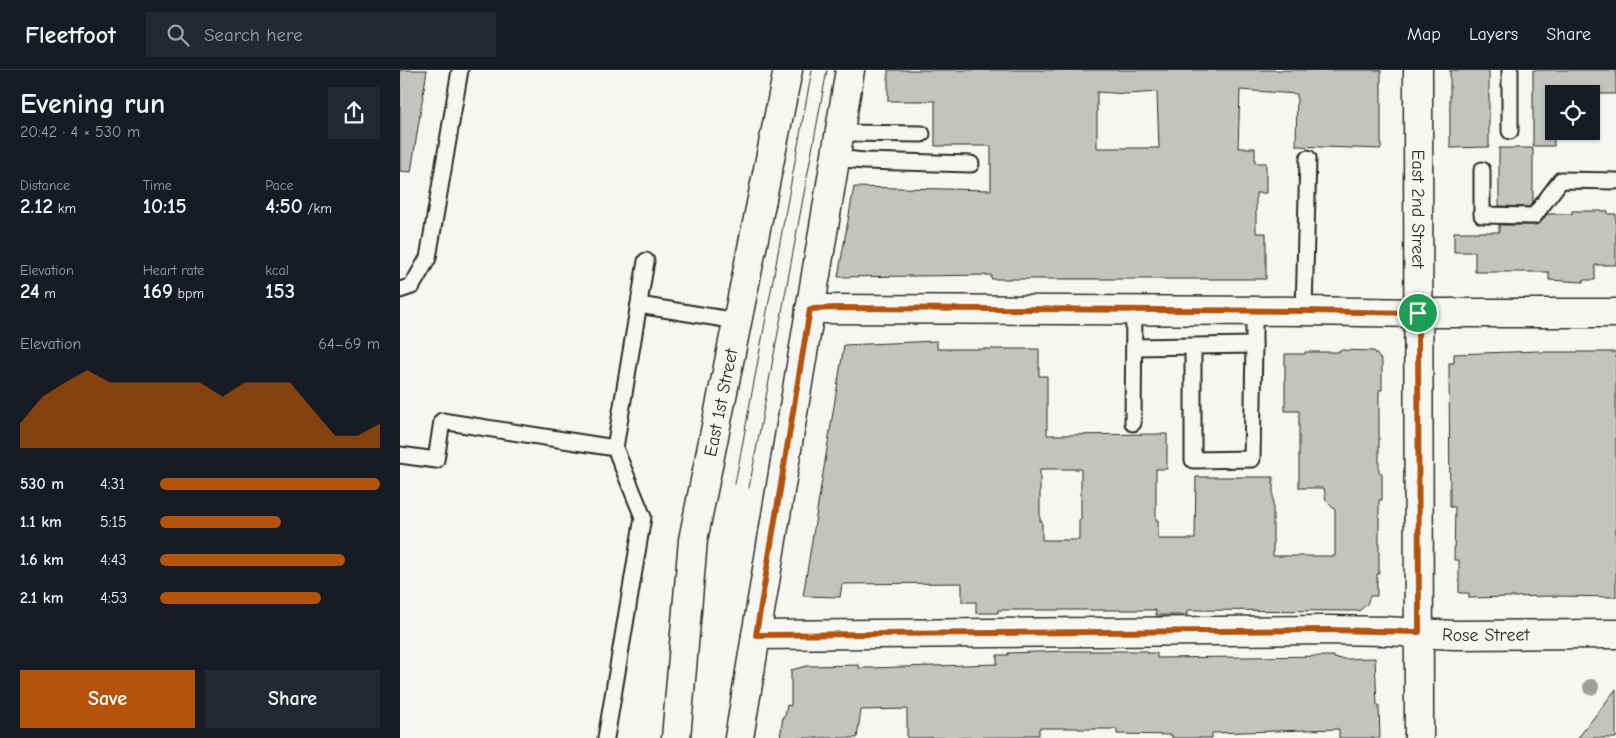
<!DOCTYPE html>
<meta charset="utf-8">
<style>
:root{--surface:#171b24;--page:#242831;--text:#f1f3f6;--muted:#9ea1a6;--line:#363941;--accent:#b45309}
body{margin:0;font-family:"Comic Neue",sans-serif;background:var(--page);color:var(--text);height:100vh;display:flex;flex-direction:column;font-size:19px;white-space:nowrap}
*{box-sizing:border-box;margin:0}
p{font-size:16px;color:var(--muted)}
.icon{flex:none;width:28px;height:28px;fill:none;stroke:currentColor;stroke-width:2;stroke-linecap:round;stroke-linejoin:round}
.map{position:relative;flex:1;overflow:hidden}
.sheet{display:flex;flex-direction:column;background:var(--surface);width:400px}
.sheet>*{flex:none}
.controls{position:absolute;left:1145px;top:15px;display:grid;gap:10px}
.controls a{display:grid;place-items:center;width:55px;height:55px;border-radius:0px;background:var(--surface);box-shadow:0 1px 4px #0004;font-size:25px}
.pin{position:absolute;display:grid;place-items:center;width:42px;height:42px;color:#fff;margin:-21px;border:2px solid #fff;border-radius:50%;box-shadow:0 1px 5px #0007}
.round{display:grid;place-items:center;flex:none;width:52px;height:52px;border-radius:0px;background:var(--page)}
.summary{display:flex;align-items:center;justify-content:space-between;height:85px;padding:0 20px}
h1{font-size:28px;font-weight:800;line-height:38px}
.metrics{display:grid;grid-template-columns:repeat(3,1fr);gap:8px;height:85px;padding:5px 20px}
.metrics div{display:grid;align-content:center}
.metrics b{font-size:21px;font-weight:800}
.metrics small{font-size:14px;font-weight:400}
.metrics p{font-size:14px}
.chart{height:140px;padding:10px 20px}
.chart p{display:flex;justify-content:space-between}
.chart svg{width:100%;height:90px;margin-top:5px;fill:var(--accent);opacity:.7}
.button{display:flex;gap:10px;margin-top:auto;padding:10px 20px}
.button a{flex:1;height:58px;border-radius:0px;background:var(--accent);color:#fff;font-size:20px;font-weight:800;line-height:58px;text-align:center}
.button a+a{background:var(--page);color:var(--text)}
ul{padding:0 20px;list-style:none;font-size:16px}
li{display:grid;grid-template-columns:80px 60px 1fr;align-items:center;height:38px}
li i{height:12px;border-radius:6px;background:var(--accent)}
header{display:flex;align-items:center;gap:30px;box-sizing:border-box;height:70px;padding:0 25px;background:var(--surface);border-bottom:1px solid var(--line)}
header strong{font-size:24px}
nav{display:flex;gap:28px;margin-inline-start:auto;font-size:18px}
.search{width:350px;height:45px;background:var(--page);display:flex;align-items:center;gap:12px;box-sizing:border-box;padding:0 18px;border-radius:0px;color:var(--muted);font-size:19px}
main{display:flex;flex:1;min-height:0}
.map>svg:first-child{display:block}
.building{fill:#c3c3c0;stroke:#2b2b2b;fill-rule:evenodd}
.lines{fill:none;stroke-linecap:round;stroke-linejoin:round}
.service-casing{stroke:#2b2b2b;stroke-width:19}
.minor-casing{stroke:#2b2b2b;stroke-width:31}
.tertiary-casing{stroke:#2b2b2b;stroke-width:31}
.secondary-casing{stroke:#2b2b2b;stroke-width:31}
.service{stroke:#f6f6f2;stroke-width:15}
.minor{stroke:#f6f6f2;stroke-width:28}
.tertiary{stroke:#f6f6f2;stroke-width:28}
.secondary{stroke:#f6f6f2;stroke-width:28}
.tram{stroke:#2b2b2b;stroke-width:1}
.tree{fill:#9e9e9c}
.route-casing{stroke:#fff;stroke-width:10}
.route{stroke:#b45309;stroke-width:6}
.labels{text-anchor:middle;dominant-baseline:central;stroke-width:5;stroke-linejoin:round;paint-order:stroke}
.street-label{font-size:18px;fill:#2b2b2b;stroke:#f6f6f2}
</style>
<header>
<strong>Fleetfoot</strong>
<div class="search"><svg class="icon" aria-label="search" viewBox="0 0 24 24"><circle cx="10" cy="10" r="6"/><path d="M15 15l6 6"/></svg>Search here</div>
<nav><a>Map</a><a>Layers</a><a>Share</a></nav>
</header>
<main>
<section class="sheet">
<div class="summary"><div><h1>Evening run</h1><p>20:42 · 4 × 530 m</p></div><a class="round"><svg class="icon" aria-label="share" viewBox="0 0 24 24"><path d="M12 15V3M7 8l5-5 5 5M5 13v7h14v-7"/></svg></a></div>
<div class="metrics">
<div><p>Distance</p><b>2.12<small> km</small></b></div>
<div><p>Time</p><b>10:15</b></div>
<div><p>Pace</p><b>4:50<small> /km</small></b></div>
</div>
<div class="metrics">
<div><p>Elevation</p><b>24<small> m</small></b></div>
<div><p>Heart rate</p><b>169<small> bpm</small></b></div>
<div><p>kcal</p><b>153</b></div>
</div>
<div class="chart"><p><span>Elevation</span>64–69 m</p>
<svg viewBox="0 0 160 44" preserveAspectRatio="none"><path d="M0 44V32L10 19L20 12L30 6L40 12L50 12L60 12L70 12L80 12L90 19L100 12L110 12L120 12L130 25L140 38L150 38L160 32V44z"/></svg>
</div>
<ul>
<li><b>530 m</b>4:31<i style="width:100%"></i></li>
<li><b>1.1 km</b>5:15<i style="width:55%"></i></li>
<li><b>1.6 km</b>4:43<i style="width:84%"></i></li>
<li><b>2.1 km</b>4:53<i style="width:73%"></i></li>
</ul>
<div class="button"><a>Save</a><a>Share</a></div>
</section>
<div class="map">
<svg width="1216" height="668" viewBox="0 0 1216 668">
<rect width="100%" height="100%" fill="#f6f6f2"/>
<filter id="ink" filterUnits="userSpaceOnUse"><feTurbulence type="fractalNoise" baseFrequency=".02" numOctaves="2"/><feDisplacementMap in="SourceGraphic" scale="10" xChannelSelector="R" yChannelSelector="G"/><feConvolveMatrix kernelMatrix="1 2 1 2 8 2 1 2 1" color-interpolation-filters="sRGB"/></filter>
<g filter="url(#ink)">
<g class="building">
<polygon points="0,0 27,0 11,102 0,101"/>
<path d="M488,0H981V79L896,76L897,24L840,20L838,78H855V93H866V123H856V163H866V209H591V205L438,207L454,117L591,120V76H535V31H488ZM697,22L728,24L757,22L759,78H697Z"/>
<polygon points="1050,0 1089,0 1089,77 1050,78"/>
<polygon points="1133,0 1216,0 1216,24 1154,24 1154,76 1133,76"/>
<polygon points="1099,78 1133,78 1133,132 1129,137 1099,136"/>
<polygon points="1172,141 1208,141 1208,144 1216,144 1216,195 1195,195 1195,210 1183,210 1183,212 1149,210 1149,202 1075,202 1075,182 1054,182 1054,162 1099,162 1099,155 1134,155 1141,152 1147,144 1172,144"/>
<path d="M537,271V279H639V306H647V365L767,364V399H756V450H758V469H795L796,407H873V486H935V440L926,431L924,418H899V341H885V284H905V282H939V280L974,281L982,291V320H979V403H982V430H979V504H977V526H970L967,534L959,541H954L787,540V545H756V540H598V543H576V532H562V513L442,514L440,527L403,526L444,275ZM640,399H681V450H679V470H642V451H640Z"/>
<polygon points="1139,281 1140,282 1216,282 1216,527 1152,526 1069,528 1069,523 1059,523 1059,490 1054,490 1055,437 1050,437 1049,293 1054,293 1054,284"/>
<polygon points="666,581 747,581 747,583 757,583 757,588 934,586 934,588 945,589 975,588 977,635 979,635 980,668 939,668 939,659 812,663 812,668 772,668 772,665 717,664 717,659 678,659 678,658 639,658 639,665 625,665 625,667 507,668 507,639 461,640 457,668 380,668 383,646 385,646 387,635 391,636 391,600 407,596 459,595 459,598 470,598 597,594 597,585 608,585 608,583"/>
<polygon points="1216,619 1216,668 1178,668"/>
</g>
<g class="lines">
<defs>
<g id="service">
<polyline points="1110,0 1110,61"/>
<polyline points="441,63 522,64"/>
<polyline points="436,88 464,91 571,94"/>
<polyline points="1082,100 1082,145 1134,146 1161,110 1216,111"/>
<polyline points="0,220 12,216 28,188 60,0"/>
<polyline points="239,235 337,251"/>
<polyline points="854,241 854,275"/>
<polyline points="904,241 908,88"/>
<polyline points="735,277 854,275 852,389 793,390 793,276"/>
<polyline points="733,353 734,240"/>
<polyline points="0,385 36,390 42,351 215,378"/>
<polyline points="206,668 243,447 215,378 246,191"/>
</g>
<g id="minor">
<polyline points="410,239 904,241 1018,243 1216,243"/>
<path id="s1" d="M356,565L929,560L985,561L1054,565L1216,564"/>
</g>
<g id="tertiary">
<path id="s2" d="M1018,0L1019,668"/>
</g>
<g id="secondary">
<path id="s3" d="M276,668L293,470L388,0"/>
<polyline points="339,668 450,0"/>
</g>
</defs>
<use href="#service" class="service-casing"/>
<use href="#minor" class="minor-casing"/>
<use href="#tertiary" class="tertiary-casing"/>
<use href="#secondary" class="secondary-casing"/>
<use href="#service" class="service"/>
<use href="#minor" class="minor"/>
<use href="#tertiary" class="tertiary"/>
<use href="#secondary" class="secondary"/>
<g class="tram">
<polyline points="335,414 412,0"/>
<polyline points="349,418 427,0"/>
</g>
</g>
<circle class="tree" cx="1191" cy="617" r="8"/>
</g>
<g class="lines" filter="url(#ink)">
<defs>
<polygon id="route" points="437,238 904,241 1018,243 1019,562 929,560 356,565 410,239"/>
</defs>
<use href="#route" class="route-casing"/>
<use href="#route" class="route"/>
</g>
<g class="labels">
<g class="street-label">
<text stroke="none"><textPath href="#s2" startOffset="139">East 2nd Street</textPath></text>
<text stroke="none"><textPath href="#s3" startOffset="339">East 1st Street</textPath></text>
<text stroke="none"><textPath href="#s1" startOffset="730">Rose Street</textPath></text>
</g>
</g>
</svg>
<div class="controls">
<a><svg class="icon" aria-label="locate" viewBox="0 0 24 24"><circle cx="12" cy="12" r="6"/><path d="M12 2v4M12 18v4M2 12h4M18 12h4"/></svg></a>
</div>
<div class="pin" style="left:1018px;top:243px;background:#1e9e55"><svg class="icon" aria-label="arrive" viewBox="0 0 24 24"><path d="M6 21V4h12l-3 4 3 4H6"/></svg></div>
</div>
</main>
